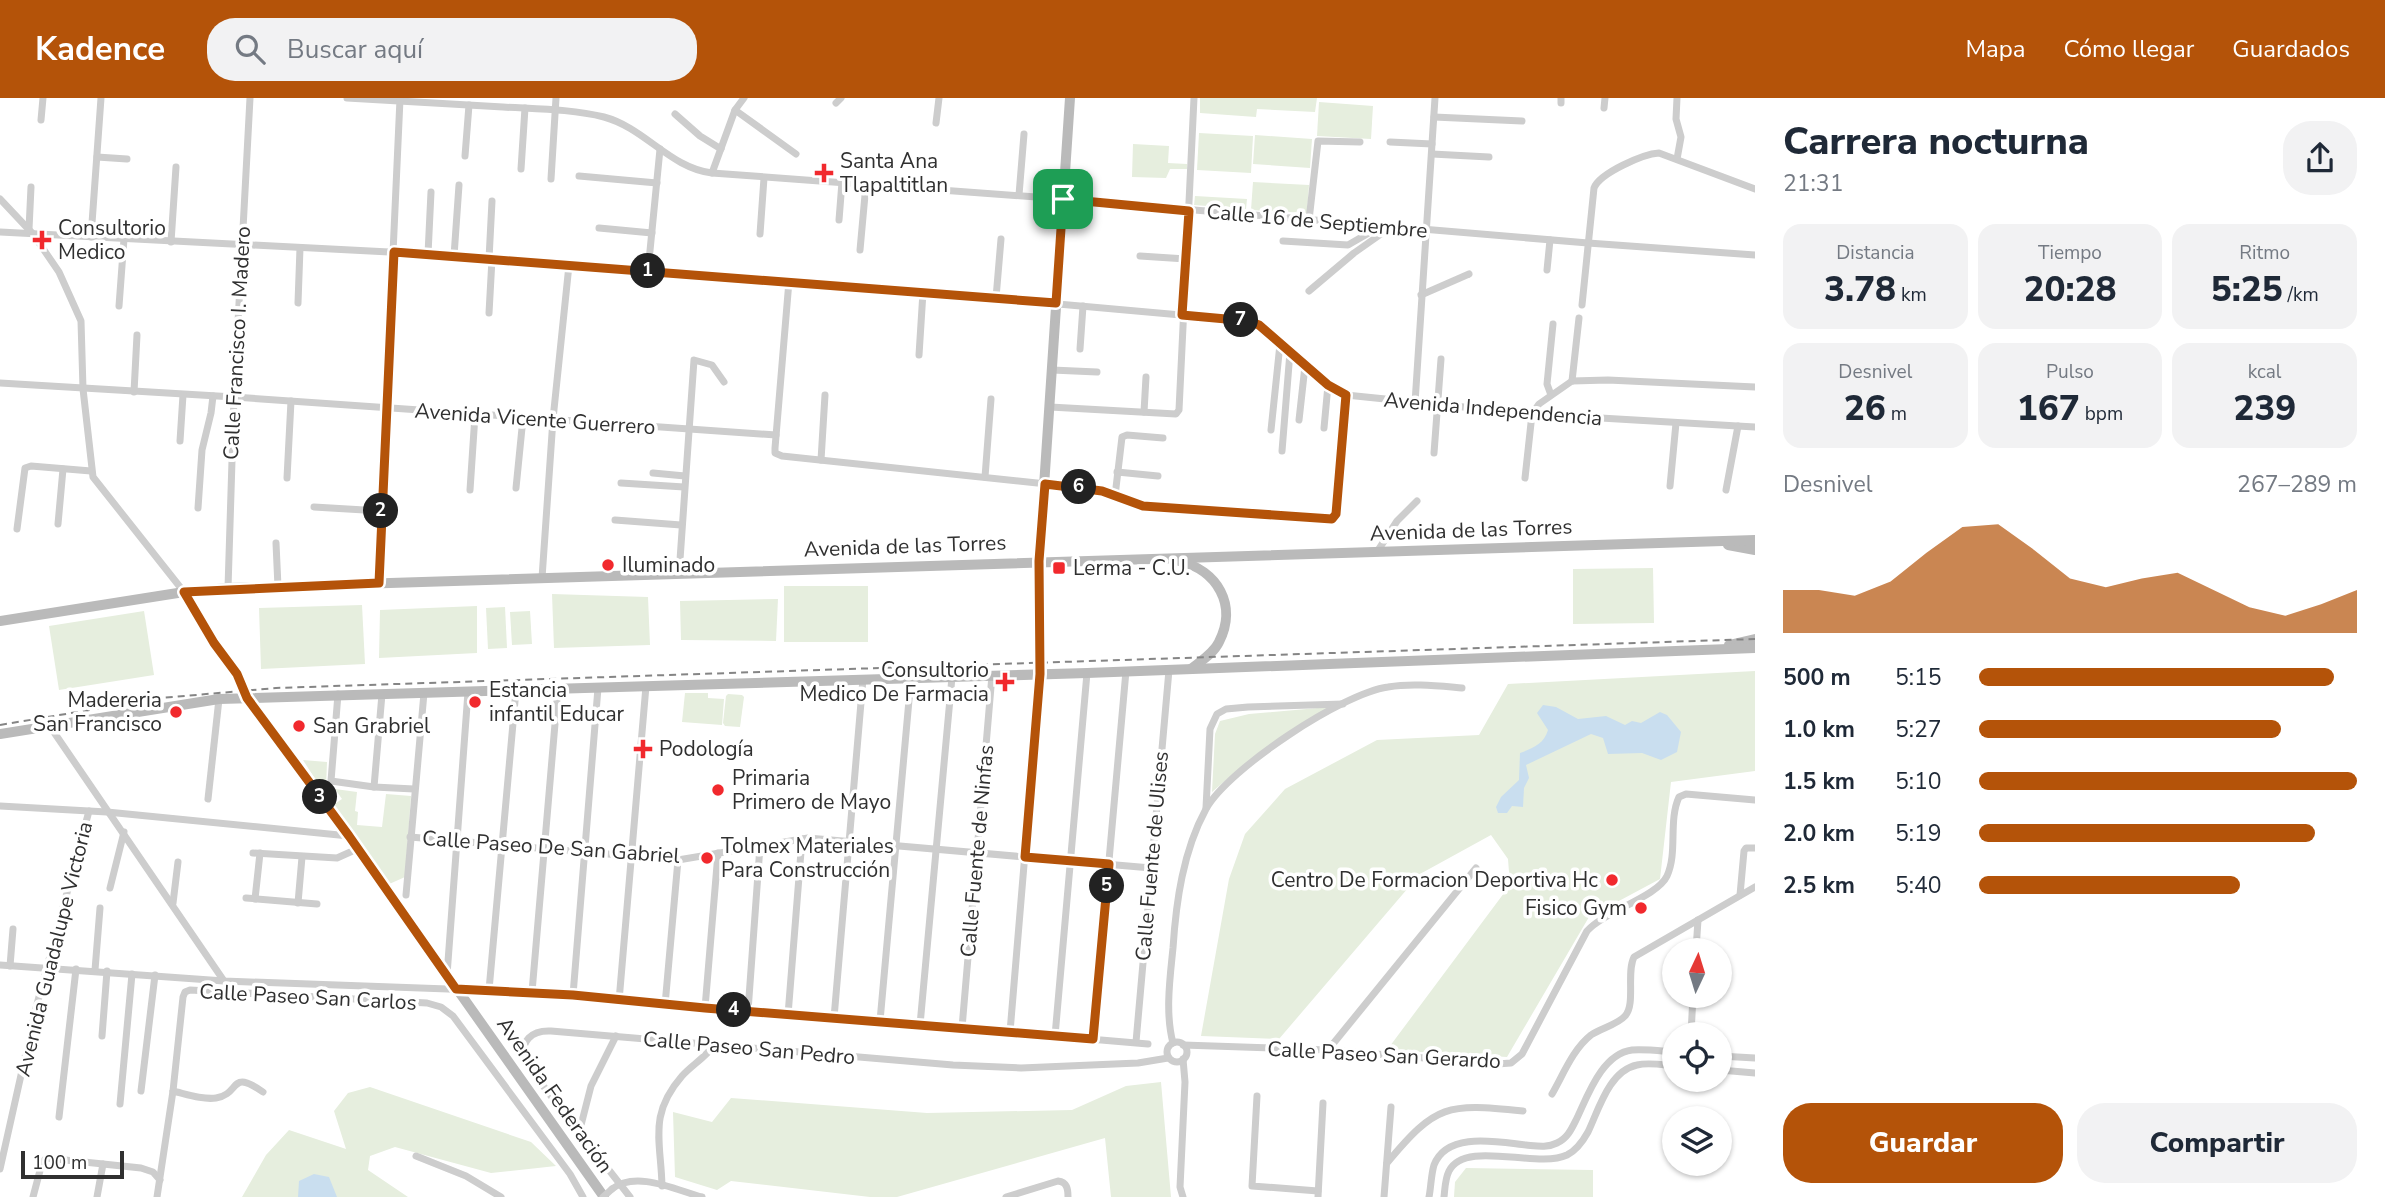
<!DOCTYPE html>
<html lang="es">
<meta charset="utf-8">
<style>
:root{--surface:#fff;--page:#f2f2f3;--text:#1f2937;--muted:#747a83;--accent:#b45309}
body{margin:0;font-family:"Nunito Sans",sans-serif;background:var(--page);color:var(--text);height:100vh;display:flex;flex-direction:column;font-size:26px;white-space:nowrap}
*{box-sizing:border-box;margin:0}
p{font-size:23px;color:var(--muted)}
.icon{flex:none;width:38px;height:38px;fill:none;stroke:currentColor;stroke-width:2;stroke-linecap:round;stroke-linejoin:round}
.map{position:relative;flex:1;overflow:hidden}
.panel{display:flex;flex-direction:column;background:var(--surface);width:630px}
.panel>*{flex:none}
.needle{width:46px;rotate:4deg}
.controls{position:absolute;left:1662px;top:840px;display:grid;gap:14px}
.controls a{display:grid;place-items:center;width:70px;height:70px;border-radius:50%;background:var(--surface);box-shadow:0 2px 5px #0004;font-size:35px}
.scale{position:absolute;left:21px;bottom:18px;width:103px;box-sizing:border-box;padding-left:7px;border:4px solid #303030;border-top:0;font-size:19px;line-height:24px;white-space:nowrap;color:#303030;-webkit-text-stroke:5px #fff;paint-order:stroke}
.pin{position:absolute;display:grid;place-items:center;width:60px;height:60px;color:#fff;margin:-30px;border-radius:14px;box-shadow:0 4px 10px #0006}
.km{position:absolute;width:35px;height:35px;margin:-18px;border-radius:50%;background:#222;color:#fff;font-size:19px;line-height:35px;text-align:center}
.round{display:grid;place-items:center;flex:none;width:74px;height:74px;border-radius:28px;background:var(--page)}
.head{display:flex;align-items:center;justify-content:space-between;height:119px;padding:0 28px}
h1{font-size:38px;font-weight:800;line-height:52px}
.stats{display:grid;grid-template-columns:repeat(3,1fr);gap:10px;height:119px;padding:7px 28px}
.stats div{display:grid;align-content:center;border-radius:18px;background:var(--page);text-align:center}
.stats b{font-size:35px;font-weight:800}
.stats small{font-size:19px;font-weight:400}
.stats p{font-size:19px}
.chart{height:196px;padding:14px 28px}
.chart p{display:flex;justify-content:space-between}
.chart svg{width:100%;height:126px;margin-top:7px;fill:var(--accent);opacity:.7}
.button{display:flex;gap:14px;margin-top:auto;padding:14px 28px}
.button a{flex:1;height:80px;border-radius:28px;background:var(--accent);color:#fff;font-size:28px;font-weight:800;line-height:80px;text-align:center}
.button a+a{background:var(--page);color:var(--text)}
ul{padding:0 28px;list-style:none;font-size:23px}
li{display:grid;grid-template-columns:112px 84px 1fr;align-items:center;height:52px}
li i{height:18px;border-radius:9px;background:var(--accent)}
header{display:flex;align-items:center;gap:42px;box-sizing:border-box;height:98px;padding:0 35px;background:var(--accent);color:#fff}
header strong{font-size:33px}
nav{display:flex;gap:38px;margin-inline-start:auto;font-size:24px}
.search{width:490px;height:63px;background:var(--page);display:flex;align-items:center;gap:18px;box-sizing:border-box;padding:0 24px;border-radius:28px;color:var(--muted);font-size:26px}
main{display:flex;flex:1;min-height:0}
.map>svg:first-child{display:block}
.green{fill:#e6eede}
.water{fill:#c9deef}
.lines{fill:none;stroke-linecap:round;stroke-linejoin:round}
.street{stroke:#cdcdcd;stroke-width:7}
.secondary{stroke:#bababa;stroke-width:10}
.rail{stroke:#858585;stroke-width:2;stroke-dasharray:7 5;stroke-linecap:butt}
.street-bridge{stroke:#cdcdcd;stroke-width:7}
.route-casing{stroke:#fff;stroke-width:14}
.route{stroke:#b45309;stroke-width:9}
.poi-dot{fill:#f1292d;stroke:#fff;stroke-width:2.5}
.labels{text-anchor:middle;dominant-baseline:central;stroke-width:7;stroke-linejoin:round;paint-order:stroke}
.poi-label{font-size:21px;fill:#303030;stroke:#fff;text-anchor:start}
.street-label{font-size:21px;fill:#303030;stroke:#fff}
</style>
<header>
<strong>Kadence</strong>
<div class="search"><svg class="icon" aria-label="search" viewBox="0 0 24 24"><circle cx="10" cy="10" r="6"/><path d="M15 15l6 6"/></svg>Buscar aquí</div>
<nav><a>Mapa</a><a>Cómo llegar</a><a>Guardados</a></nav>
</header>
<main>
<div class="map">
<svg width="1755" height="1099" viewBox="0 0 1755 1099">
<rect width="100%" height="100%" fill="#fff"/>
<g class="green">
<polygon points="1200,0 1317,0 1315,14 1257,11 1256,19 1200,15"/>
<polygon points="1319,4 1373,8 1371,41 1317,38"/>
<polygon points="1199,35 1253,38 1251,75 1197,72"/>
<polygon points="1255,37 1312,41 1310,70 1253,66"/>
<polygon points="1133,46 1169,48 1168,65 1187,66 1187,71 1170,71 1166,80 1132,79"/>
<polygon points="1253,84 1309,87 1307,115 1251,112"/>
<polygon points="1195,98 1247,101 1246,111 1194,107"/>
<polygon points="1653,470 1654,525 1573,526 1573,471"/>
<rect x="784" y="488" width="84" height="56"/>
<polygon points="552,496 648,499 650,547 554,550"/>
<polygon points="778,501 776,543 681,542 680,503"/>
<polygon points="362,507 365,566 261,571 259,510"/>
<polygon points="477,508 477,555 379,560 380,512"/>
<polygon points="505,509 507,550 488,551 486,510"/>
<polygon points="144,513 154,577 59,592 49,528"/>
<polygon points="530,513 532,546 512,547 510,514"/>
<polygon points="1755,573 1755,673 1671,684 1660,781 1589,819 1507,959 1387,952 1510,787 1508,761 1491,737 1420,776 1279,941 1201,938 1229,781 1245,736 1285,691 1377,642 1479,637 1508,586"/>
<polygon points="685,595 708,595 708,600 724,601 722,627 682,624"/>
<polygon points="728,596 742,597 744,599 740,629 725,628 723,625 726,598"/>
<polygon points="1329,609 1240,670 1212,694 1215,636 1220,623 1249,616"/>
<polygon points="303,662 327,664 326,689 322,692"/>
<polygon points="335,691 357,694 355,713 358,714 357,727 382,729 386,696 411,698 405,779 387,787 333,707 342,701"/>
<polygon points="1161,984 1171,1099 1111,1099 1105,1040 897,1099 870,1099 731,1083 717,1092 675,1079 673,1014 712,1024 731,1000 927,1015 1072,1012 1126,988"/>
<polygon points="370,989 531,1044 556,1068 491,1075 395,1049 370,1058 368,1072 408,1099 242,1099 266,1057 289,1032 346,1051 334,1013 348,995"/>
<polygon points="1466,1070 1593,1072 1593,1099 1454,1099 1455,1084"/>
</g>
<g class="water">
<path d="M1543,607L1556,609L1578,621L1606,618L1625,627L1632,623L1641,625L1660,614L1667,617L1681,634L1677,654L1661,662L1642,655L1608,656L1603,640L1591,636L1526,667L1529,680L1524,690L1523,709L1512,708L1507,715H1498L1496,709L1501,699L1519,682L1520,655C1533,650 1544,646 1548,632L1537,615Z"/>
<polygon points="314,1076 329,1079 337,1099 298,1099 299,1083"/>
</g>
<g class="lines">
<g class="street">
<path d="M347,0C399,3 451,6 503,9C536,11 572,11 604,19C645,30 670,70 712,75L1063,101L1588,145L1755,157"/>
<polyline points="1677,0 1676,21 1681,39 1677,61"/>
<polyline points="836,5 841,0"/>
<polyline points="1561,5 1561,0"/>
<polyline points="1604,10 1605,0"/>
<polyline points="735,12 796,56"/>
<polyline points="675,16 700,38 721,51"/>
<polyline points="1434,19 1522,23"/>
<polyline points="41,22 43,0"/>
<polyline points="936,25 939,0"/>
<polyline points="1390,44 1432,46"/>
<polyline points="1432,56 1489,59"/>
<polyline points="465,58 469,7"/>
<polyline points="97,59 127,61"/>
<polyline points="521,71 525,10"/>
<polyline points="712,75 735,12 744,0"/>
<polyline points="579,78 657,85"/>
<polyline points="551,81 556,0"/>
<polyline points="1019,97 1024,36"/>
<polyline points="0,101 33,136 59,174 81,223 83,291 93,379 184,494"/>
<polyline points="839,122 842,84"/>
<polyline points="1309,122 1318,43 1360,44"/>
<polyline points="599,130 652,135"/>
<polyline points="29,131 31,89"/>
<polyline points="0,134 428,156 923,194 1248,223 1259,227 1328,287 1346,297 1532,316 1755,329"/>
<polyline points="760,136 764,80"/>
<polyline points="91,139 101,0"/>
<polyline points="1283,143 1348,147 1367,136 1374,127"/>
<polyline points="171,144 176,69"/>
<polyline points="860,152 866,86"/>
<polyline points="428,156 431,94"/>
<polyline points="454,158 459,87"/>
<polyline points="1140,158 1186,161"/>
<polyline points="489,161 492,103"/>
<polyline points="1547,172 1550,142"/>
<polyline points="648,173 660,51"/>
<polyline points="789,183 775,350 775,355 782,358 1084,390 1102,393 1143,408 1332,421 1336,416 1346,297"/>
<polyline points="1309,193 1354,155 1391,129"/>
<polyline points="1421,197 1469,176"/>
<polyline points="996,200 1001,141"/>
<polyline points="298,205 300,150"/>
<path d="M1582,207L1594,90C1600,75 1643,56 1659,55L1755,91"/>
<polyline points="119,208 124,141"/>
<polyline points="489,215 492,161"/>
<polyline points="1080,251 1083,208"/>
<polyline points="919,257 923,194"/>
<polyline points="1052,272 1097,274"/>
<polyline points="1572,283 1579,220"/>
<polyline points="0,285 234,299 776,337"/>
<polyline points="134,294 137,237"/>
<polyline points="1551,297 1547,286 1553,226"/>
<polyline points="1415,305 1435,0"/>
<polyline points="1050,309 1176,316 1179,312 1194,0"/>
<polyline points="1144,314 1146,279"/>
<polyline points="1299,322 1305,268"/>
<polyline points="1324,330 1328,287"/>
<polyline points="1271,332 1280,246"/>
<polyline points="180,343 183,297"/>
<polyline points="1282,353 1290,254"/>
<polyline points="1434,355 1441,261"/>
<polyline points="821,362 825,297"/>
<polyline points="1117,374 1158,378"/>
<polyline points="653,375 685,378"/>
<polyline points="985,379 991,301"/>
<polyline points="287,380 291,303"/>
<polyline points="1525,380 1532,316 1539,306 1572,283 1608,282 1755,289"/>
<polyline points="621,385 684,389"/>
<polyline points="1670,388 1676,325"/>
<polyline points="516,390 523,320"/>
<polyline points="470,392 475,317"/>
<polyline points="1726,392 1738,328"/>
<polyline points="1115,398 1122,339 1127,337 1163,340"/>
<polyline points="314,409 381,413"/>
<polyline points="198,410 202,352 211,315 213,298"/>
<polyline points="615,422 681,427"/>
<polyline points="58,426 63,371"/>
<polyline points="17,431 25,370 31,368 91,373"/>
<polyline points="276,445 278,489"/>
<polyline points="1377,454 1397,423 1417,403"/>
<polyline points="679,476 694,262 712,267 724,284"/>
<polyline points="542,480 553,321 569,167"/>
<polyline points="378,485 400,1"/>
<polyline points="228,490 234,299 250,0"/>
<polyline points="338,596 331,683 374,689 414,691"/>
<polyline points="49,627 224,883"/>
<polyline points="374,689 382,596"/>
<polyline points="208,701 219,601"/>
<polyline points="0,708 107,714 349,738"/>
<polyline points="1206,710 1210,631 1217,616 1226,611 1248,609 1343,606"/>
<polyline points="410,739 678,762 808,740 1151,770"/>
<polyline points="253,755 337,760 357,751"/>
<polyline points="110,790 124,734"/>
<polyline points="406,797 424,595"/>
<polyline points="1740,797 1744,753 1746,750 1755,750"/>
<polyline points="246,800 317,806"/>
<polyline points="255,801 260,755"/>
<polyline points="173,805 178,764"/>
<polyline points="298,805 302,759"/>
<polyline points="1696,852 1698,822"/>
<polyline points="0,867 224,883 532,894 1148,946"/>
<polyline points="10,868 13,831"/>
<polyline points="95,872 100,810"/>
<polyline points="447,877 468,594"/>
<polyline points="489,892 516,592"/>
<polyline points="532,894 558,591"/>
<polyline points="573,897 598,590"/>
<polyline points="619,903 646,588"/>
<polyline points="665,907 678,762"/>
<polyline points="705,910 718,755"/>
<polyline points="748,913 760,748"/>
<polyline points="788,917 802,741"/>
<polyline points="834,920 863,581"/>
<polyline points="880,923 911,580"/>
<polyline points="920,927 952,579"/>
<polyline points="962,930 992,577"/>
<polyline points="1010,934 1040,576"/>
<polyline points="1691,936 1693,898"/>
<polyline points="102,938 107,873"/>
<polyline points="1055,938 1087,575"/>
<polyline points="1093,941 1126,573"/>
<polyline points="1136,944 1169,572"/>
<circle cx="1177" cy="954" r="10"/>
<path d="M1173,945C1165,915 1170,880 1173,850C1176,804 1183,753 1206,711C1228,671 1343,595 1388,589C1412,585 1438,588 1462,590"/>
<path d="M1183,947L1328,952L1497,966L1511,965L1522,956L1587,833C1605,813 1657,799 1667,778C1678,754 1668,723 1679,699L1686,696L1755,702"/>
<polyline points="1328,952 1476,770"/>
<polyline points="1720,958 1755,960"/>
<polyline points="1720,972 1755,975"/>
<polyline points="141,993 155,877"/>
<path d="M173,993C186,996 203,1002 216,1000C241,996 229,970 263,994"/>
<path d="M1552,996C1563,977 1573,951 1591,937C1601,930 1617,927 1625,918C1636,906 1626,875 1634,859L1755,789"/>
<polyline points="1257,998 1252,1088 1318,1093"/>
<polyline points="120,1006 132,876"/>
<polyline points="59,1019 76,871"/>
<polyline points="579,1035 591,988 616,938"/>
<polyline points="416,1058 466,1078 501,1099"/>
<path d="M1387,1065C1436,1006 1447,1005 1523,1013"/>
<polyline points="0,1071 36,910 89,713"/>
<path d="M662,1088C661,1043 648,1017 682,978C692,967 706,959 714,947"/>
<path d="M612,1091C636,1072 676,1092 702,1099"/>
<polyline points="33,1099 42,1065 46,1060 141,1070 153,1074 160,1082"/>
<polyline points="97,1099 103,1066"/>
<polyline points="157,1099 173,993 183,899 185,894 190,892 427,905 441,909 453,918 570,1076 583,1099"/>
<path d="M630,1099L523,962C521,943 531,932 551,933L953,967L1021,970L1138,965L1168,960"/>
<path d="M1006,1099L1058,1083C1067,1084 1068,1091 1068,1099"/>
<polyline points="1183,1099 1180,1089 1185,984 1183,961"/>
<polyline points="1318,1099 1323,1005"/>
<polyline points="1384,1099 1391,1009"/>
<path d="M1429,1099C1431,1089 1431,1077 1434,1067C1447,1033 1498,1044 1526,1047C1537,1048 1547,1050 1557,1045C1568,1040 1572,1030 1577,1020C1588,997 1602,956 1632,952C1646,951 1661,953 1675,954"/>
<path d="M1444,1099C1445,1090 1445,1081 1449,1073C1465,1041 1537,1071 1567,1057C1577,1052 1583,1043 1588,1034C1599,1011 1609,973 1637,967C1649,964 1663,967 1675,968"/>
</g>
<g class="secondary">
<polyline points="1728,447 1755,452"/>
<path d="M1179,463C1217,472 1238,507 1219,544C1214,555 1201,563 1191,571"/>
<polyline points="184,494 214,545 237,576 247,600 349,738 604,1099"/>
<polyline points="0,523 184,494 228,490 1755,442"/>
<polyline points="1729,547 1755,541"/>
<polyline points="1040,576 1039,463 1070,0"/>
<polyline points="0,636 219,601 1087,575 1755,550"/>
</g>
<polyline class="rail" points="0,627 161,600 276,590 1755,541"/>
<polyline class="street-bridge" points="603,1099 612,1091"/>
</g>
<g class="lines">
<defs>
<polygon id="route" points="1063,101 1189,113 1182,217 1248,223 1259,227 1328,287 1346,297 1336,416 1332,421 1143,408 1102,393 1045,386 1039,463 1040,576 1025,759 1109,766 1093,941 705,910 573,897 456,891 349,738 247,600 237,576 214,545 184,494 379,485 394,154 1056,205"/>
</defs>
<use href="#route" class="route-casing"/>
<use href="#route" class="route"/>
</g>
<g class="poi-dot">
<path d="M820.5 64.5h7v7h7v7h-7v7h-7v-7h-7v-7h7z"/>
<path d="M38.5 131.5h7v7h7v7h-7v7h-7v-7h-7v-7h7z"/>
<circle cx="608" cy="467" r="7"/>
<rect x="1052" y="463" width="14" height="14" rx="3.5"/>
<path d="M1001.5 573.5h7v7h7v7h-7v7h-7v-7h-7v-7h7z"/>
<circle cx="475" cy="604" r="7"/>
<circle cx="176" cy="614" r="7"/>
<circle cx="299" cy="628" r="7"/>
<path d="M639.5 640.5h7v7h7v7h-7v7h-7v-7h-7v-7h7z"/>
<circle cx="718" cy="692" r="7"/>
<circle cx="707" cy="760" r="7"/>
<circle cx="1612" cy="782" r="7"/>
<circle cx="1641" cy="810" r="7"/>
</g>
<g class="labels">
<g class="poi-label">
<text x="840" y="63">Santa Ana<tspan x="840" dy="24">Tlapaltitlan</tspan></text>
<text x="58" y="130">Consultorio<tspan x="58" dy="24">Medico</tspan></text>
<text x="622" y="467">Iluminado</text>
<text x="1073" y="470">Lerma - C.U.</text>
<text x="989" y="572" text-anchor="end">Consultorio<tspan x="989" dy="24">Medico De Farmacia</tspan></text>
<text x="489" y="592">Estancia<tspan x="489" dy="24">infantil Educar</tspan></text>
<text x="162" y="602" text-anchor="end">Madereria<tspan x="162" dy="24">San Francisco</tspan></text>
<text x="313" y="628">San Grabriel</text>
<text x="659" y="651">Podología</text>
<text x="732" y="680">Primaria<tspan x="732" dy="24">Primero de Mayo</tspan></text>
<text x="721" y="748">Tolmex Materiales<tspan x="721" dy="24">Para Construcción</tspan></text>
<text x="1598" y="782" text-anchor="end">Centro De Formacion Deportiva Hc</text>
<text x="1627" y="810" text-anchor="end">Fisico Gym</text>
</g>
<g class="street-label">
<text transform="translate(1317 123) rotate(5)">Calle 16 de Septiembre</text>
<text transform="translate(237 245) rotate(-87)">Calle Francisco I. Madero</text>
<text transform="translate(1493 311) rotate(5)">Avenida Independencia</text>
<text transform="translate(535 321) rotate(4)">Avenida Vicente Guerrero</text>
<text transform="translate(1471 432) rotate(-2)">Avenida de las Torres</text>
<text transform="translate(905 448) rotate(-2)">Avenida de las Torres</text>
<text transform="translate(551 749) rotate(4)">Calle Paseo De San Gabriel</text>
<text transform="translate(977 753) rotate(-85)">Calle Fuente de Ninfas</text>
<text transform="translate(1152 758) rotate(-85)">Calle Fuente de Ulises</text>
<text transform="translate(54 851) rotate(-76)">Avenida Guadalupe Victoria</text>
<text transform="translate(308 899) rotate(3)">Calle Paseo San Carlos</text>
<text transform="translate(749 950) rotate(5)">Calle Paseo San Pedro</text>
<text transform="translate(1384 957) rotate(3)">Calle Paseo San Gerardo</text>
<text transform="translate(555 997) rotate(55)">Avenida Federación</text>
</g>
</g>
</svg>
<div class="controls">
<a><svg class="needle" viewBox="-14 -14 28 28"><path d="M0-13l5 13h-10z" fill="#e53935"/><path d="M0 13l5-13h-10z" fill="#747a83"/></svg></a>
<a><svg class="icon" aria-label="locate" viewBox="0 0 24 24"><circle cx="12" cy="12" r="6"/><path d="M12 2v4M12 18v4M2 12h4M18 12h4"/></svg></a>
<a><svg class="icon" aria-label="layers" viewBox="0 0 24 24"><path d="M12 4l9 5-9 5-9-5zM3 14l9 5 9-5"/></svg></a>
</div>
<div class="scale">100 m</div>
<div class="pin" style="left:1063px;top:101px;background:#1e9e55"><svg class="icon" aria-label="arrive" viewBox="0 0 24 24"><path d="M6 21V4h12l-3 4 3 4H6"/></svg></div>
<b class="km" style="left:648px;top:173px">1</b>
<b class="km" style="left:381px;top:413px">2</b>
<b class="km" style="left:320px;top:699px">3</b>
<b class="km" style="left:734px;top:912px">4</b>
<b class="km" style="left:1107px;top:788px">5</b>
<b class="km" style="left:1079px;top:389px">6</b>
<b class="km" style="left:1241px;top:222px">7</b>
</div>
<section class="panel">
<div class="head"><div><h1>Carrera nocturna</h1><p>21:31</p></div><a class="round"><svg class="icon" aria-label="share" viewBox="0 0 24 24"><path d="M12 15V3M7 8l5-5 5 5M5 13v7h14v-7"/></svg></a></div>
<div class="stats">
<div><p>Distancia</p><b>3.78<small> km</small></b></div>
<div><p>Tiempo</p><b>20:28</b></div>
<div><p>Ritmo</p><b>5:25<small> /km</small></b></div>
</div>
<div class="stats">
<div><p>Desnivel</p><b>26<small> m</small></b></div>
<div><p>Pulso</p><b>167<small> bpm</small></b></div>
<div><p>kcal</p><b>239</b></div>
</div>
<div class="chart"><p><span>Desnivel</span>267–289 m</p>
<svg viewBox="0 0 160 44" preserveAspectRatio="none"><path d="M0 44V29L10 29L20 31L30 26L40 16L50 7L60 6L70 15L80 25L90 28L100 25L110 23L120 29L130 35L140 38L150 34L160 29V44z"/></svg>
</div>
<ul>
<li><b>500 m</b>5:15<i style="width:94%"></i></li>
<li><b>1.0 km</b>5:27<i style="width:80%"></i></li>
<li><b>1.5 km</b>5:10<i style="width:100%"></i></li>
<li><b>2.0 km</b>5:19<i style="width:89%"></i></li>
<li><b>2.5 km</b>5:40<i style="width:69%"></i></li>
</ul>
<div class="button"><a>Guardar</a><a>Compartir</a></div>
</section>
</main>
